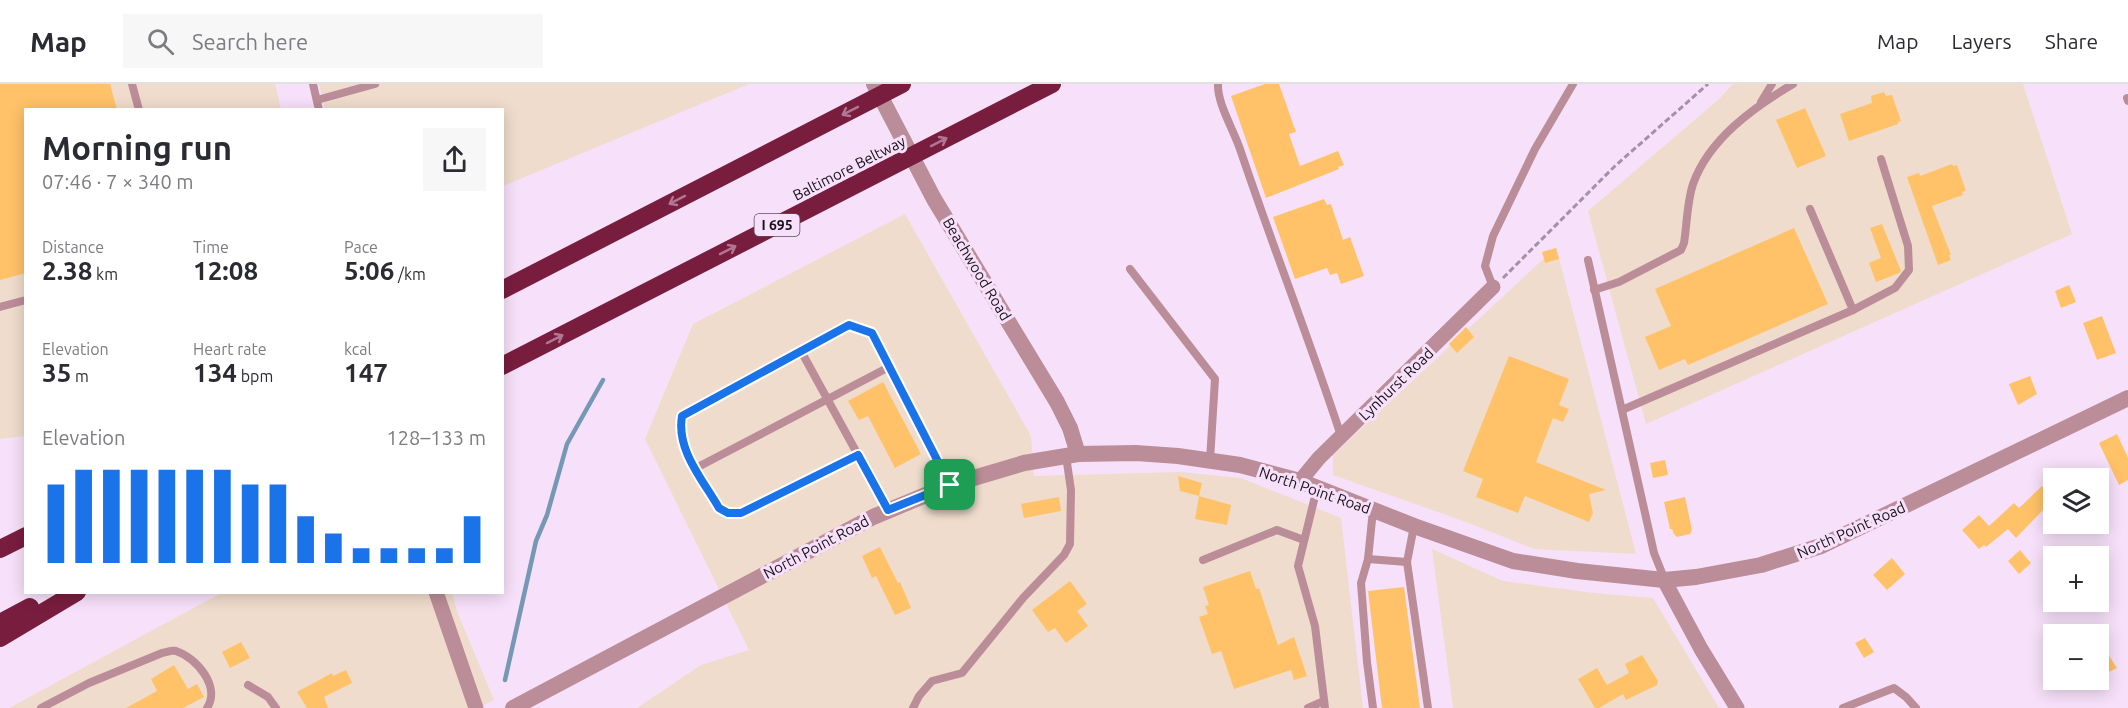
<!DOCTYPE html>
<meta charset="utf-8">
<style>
:root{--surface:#fff;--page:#f7f7f7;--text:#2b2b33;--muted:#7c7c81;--line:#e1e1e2;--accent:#1a73e8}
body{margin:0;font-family:Ubuntu,sans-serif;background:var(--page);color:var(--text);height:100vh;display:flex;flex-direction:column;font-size:22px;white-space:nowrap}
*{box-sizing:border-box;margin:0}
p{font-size:20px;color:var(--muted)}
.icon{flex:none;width:33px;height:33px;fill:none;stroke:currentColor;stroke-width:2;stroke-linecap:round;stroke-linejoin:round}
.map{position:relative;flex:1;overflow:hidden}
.panel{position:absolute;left:24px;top:24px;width:480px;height:486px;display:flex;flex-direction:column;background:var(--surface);border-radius:0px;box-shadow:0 3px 15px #0003}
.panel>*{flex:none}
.controls{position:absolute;left:2043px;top:384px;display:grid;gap:12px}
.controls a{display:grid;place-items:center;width:66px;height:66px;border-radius:0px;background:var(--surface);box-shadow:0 3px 15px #0003;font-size:30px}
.pin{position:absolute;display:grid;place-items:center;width:51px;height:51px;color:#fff;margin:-26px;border-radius:12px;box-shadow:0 3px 9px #0006}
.round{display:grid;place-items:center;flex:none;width:63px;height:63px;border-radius:0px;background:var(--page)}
.headline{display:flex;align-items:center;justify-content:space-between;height:102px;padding:0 18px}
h1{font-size:33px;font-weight:700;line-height:45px}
.metrics{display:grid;grid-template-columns:repeat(3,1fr);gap:9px;height:102px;padding:6px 18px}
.metrics div{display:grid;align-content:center}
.metrics b{font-size:26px;font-weight:700}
.metrics small{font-size:16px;font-weight:400}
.metrics p{font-size:16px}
.chart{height:168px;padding:12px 18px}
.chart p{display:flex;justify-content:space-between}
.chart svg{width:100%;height:108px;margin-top:6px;stroke:var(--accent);stroke-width:6}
header{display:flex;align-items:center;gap:36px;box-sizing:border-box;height:84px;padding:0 30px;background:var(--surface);border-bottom:2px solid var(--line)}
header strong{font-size:28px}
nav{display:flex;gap:33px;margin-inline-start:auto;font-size:21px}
.search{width:420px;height:54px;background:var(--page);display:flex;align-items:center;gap:15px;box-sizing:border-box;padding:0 21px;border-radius:0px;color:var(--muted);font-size:22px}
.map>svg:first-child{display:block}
.industrial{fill:#efdccc}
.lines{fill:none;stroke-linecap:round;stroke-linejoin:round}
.stream{stroke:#7598b5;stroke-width:4.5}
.building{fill:#ffc268}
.path{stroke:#a292a5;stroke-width:3;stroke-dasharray:6 3;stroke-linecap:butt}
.service{stroke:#bb8d98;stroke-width:8}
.minor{stroke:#bb8d98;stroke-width:15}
.tertiary{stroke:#bb8d98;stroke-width:16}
.motorway{stroke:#791d3e;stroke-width:18}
.oneway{stroke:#b27593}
.route-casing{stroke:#fff;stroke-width:12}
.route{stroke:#1a73e8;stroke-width:8}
.labels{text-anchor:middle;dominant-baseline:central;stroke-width:6;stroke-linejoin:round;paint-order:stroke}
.shield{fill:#f7e1fa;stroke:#5a4f5c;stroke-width:1.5}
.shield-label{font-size:14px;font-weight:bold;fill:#171018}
.street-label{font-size:15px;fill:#171018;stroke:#f7e1fa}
</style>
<header>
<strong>Map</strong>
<div class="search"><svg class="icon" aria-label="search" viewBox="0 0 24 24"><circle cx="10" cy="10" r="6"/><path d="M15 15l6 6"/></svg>Search here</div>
<nav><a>Map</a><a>Layers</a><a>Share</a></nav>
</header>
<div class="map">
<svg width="2128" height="624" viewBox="0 0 2128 624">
<rect width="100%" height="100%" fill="#f7e1fa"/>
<g class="industrial">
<polygon points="0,0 275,0 281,25 26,26 25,352 0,355"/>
<polygon points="319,0 749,0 503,102 502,26 325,25"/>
<polygon points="1733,0 2023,0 2072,150 1646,340 1588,127 1719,15"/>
<polygon points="905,130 1031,352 1034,392 1181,388 1241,394 1341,434 1363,624 637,624 701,581 749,566 645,355 693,240"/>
<polygon points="1556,163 1636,470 1534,465 1466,438 1333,391 1333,371"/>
<polygon points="1432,465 1503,497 1594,509 1653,514 1719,624 1453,624"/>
<polygon points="223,508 452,509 458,530 494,616 478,624 9,624"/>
</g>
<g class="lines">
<polyline class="stream" points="505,596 536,457 547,431 567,360 603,296"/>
</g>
<g class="building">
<polygon points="0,0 110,0 117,26 26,26 26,189 0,196"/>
<polygon points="1265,0 1279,0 1296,48 1289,50 1300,82 1338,67 1344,81 1338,83 1339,85 1266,114 1231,12"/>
<polygon points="1884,8 1886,12 1892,11 1901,37 1898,38 1898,40 1849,57 1840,30 1872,19 1871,12"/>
<polygon points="1805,24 1826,72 1797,84 1776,36"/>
<polygon points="1952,80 1953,82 1957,81 1966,107 1962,108 1963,111 1932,122 1951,171 1949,171 1951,176 1938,181 1907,93 1919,89 1920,92"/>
<polygon points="1324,115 1327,121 1331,120 1343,156 1350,153 1364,192 1341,200 1337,189 1330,191 1327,184 1295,195 1273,133"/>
<polygon points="1882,140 1901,187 1899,189 1876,198 1869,179 1881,174 1870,144"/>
<polygon points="1794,144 1828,220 1688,281 1685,275 1659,286 1645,253 1671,242 1655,205"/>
<polygon points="1556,164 1559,175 1545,179 1542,168"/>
<polygon points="2069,201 2076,218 2061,224 2055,207"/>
<polygon points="2102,232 2116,269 2097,276 2083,239"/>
<polygon points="1466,243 1474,253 1457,269 1449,260"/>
<polygon points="1509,272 1569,295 1559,321 1569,325 1563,338 1553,334 1536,378 1606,406 1589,410 1593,429 1589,438 1525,412 1518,429 1476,413 1483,395 1463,387"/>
<polygon points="2030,292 2037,310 2018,321 2009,300"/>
<polygon points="883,298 921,370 895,384 868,332 859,336 848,317"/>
<polygon points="2117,350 2128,374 2128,396 2119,401 2099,359"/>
<polygon points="1665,376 1668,391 1653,394 1650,379"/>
<polygon points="1178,392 1202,399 1199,412 1180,407"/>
<polygon points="2054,399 2054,425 2048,431 2043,426 2016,454 2008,445 1986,463 1984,461 1979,465 1962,446 1979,431 1989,442 2014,419 2019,424 2042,402 2046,406"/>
<polygon points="1199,412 1231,421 1227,441 1195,435"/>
<polygon points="1059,413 1061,427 1024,434 1021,420"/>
<polygon points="1685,413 1692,446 1690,450 1677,453 1674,450 1672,445 1670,445 1664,418"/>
<polygon points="880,463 898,499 900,498 911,524 895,531 876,492 872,494 862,472"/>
<polygon points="2020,466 2031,479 2019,490 2008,477"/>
<polygon points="1892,474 1905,490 1887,506 1873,491"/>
<polygon points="1250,487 1256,505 1259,504 1278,561 1294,553 1307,592 1294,596 1291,586 1234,605 1221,567 1212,570 1199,533 1208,530 1205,522 1209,521 1203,503"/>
<polygon points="1070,497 1087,520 1077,527 1088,542 1066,559 1055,544 1048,548 1032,526"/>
<polygon points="1404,503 1420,624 1382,624 1368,507"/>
<polygon points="1865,554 1874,568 1864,574 1855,559"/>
<polygon points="2098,555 2117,584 2098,593"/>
<polygon points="241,558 250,574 230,584 222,568"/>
<polygon points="1642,571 1658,597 1657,601 1626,616 1623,610 1599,624 1595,624 1578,595 1597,584 1607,601 1629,589 1625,580"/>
<polygon points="174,581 188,605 197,600 204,613 183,624 126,624 157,607 151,595"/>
<polygon points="346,586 352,599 324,613 328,624 307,624 297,608 332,589 333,592"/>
</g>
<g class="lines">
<polyline class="path" points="1503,194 1615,82 1708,0"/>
<g class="service">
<polyline points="132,0 139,26"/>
<polyline points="313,0 319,26"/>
<path d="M1218,0C1217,20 1235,48 1241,68C1273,163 1310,257 1341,352"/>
<polyline points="2127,14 2128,17"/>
<polyline points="317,16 375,0"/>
<polyline points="1761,18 1772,0"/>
<polyline points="1810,125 1853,226"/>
<polyline points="1588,176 1654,469 1664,494"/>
<polyline points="1130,185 1215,295 1210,376"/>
<polyline points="1493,203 1485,182 1493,152 1535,65 1573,0"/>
<path d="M1594,206L1619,198L1681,166L1684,159C1687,140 1687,118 1693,100C1709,55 1754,23 1793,0"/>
<polyline points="0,223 26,216"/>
<path d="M801,267L858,371L741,429L728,430L719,424C703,396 676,366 682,332L849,241L871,249L950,401"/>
<polyline points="1622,326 1853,226 1895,204 1909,186 1908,162 1881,75"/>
<polyline points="858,371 888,426"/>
<polyline points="696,384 889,283"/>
<polyline points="1317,404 1298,482 1315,542 1325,624"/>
<polyline points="1414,442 1407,478 1428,624"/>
<polyline points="1368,475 1407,478"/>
<polyline points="1203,476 1277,446 1304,456"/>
<polyline points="248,601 268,613 276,624"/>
<path d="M41,624L89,599L162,569C167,568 172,566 176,567C197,574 221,603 207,624"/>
<polyline points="913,624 919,612 932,597 962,589 1023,514 1064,471 1070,460 1071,406 1066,372"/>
<polyline points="1308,624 1324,617"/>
<polyline points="1373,624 1367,578 1361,499 1368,475 1373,426"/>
<polyline points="1843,624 1894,604 1906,613 1916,624"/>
</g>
<g class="minor">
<polyline points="1300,397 1319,374 1493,203"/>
<polyline points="1664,496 1701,565 1737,624"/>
<polyline points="436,508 476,624"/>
</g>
<g class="tertiary">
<polyline points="874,0 934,115 1057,318 1070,344 1078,370"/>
<polyline points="513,624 873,433 950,401 1024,379 1078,370 1136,369 1178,372 1240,381 1300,397 1414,442 1513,477 1577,487 1664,496 1696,493 1761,481 1821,462 2128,314"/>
</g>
<g class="motorway">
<polyline points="502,206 902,0"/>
<polyline points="502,282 1052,0"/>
<polyline points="0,465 26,452"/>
<polyline points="0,539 30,523"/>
<polyline points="0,554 77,508"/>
</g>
</g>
<defs><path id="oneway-shaft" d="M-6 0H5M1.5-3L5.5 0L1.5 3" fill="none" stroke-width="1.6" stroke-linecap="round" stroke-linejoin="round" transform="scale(1.5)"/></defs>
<g class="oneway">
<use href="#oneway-shaft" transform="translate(850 27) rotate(153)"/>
<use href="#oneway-shaft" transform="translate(939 58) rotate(-27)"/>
<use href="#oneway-shaft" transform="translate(677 116) rotate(153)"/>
<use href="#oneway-shaft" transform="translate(728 166) rotate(-27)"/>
<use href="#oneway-shaft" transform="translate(555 255) rotate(-27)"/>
</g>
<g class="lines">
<defs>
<path id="route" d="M849,241L872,249L950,401L888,426L858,371L741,429H728L719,424C703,396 676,366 682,332Z"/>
</defs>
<use href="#route" class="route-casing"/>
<use href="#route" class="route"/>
</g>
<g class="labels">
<rect class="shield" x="754.5" y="130" width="45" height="22" rx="4.5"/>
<g class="shield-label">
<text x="777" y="141">I 695</text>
</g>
<g class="street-label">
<text transform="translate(849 84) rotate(-27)">Baltimore Beltway</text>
<text transform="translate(977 185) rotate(59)">Beachwood Road</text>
<text transform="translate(1396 300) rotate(-44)">Lynhurst Road</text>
<text transform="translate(1315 406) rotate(19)">North Point Road</text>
<text transform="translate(1851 446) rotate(-24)">North Point Road</text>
<text transform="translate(816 463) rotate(-28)">North Point Road</text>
</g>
</g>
</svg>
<div class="controls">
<a><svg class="icon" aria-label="layers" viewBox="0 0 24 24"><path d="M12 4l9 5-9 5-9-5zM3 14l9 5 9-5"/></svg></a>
<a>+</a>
<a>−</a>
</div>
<div class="pin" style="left:950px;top:401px;background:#1e9e55"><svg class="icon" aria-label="arrive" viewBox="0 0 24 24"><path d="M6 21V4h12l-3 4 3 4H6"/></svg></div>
<section class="panel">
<div class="headline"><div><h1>Morning run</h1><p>07:46 · 7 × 340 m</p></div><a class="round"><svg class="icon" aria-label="share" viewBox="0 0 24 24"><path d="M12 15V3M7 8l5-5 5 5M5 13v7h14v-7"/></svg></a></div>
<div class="metrics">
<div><p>Distance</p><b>2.38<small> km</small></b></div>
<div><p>Time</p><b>12:08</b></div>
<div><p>Pace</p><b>5:06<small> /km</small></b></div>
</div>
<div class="metrics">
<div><p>Elevation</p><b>35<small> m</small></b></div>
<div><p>Heart rate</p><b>134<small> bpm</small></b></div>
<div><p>kcal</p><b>147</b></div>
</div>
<div class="chart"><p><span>Elevation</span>128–133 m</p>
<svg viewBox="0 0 160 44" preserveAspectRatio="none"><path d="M5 44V12M15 44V6M25 44V6M35 44V6M45 44V6M55 44V6M65 44V6M75 44V12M85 44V12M95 44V25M105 44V32M115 44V38M125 44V38M135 44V38M145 44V38M155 44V25"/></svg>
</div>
</section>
</div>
